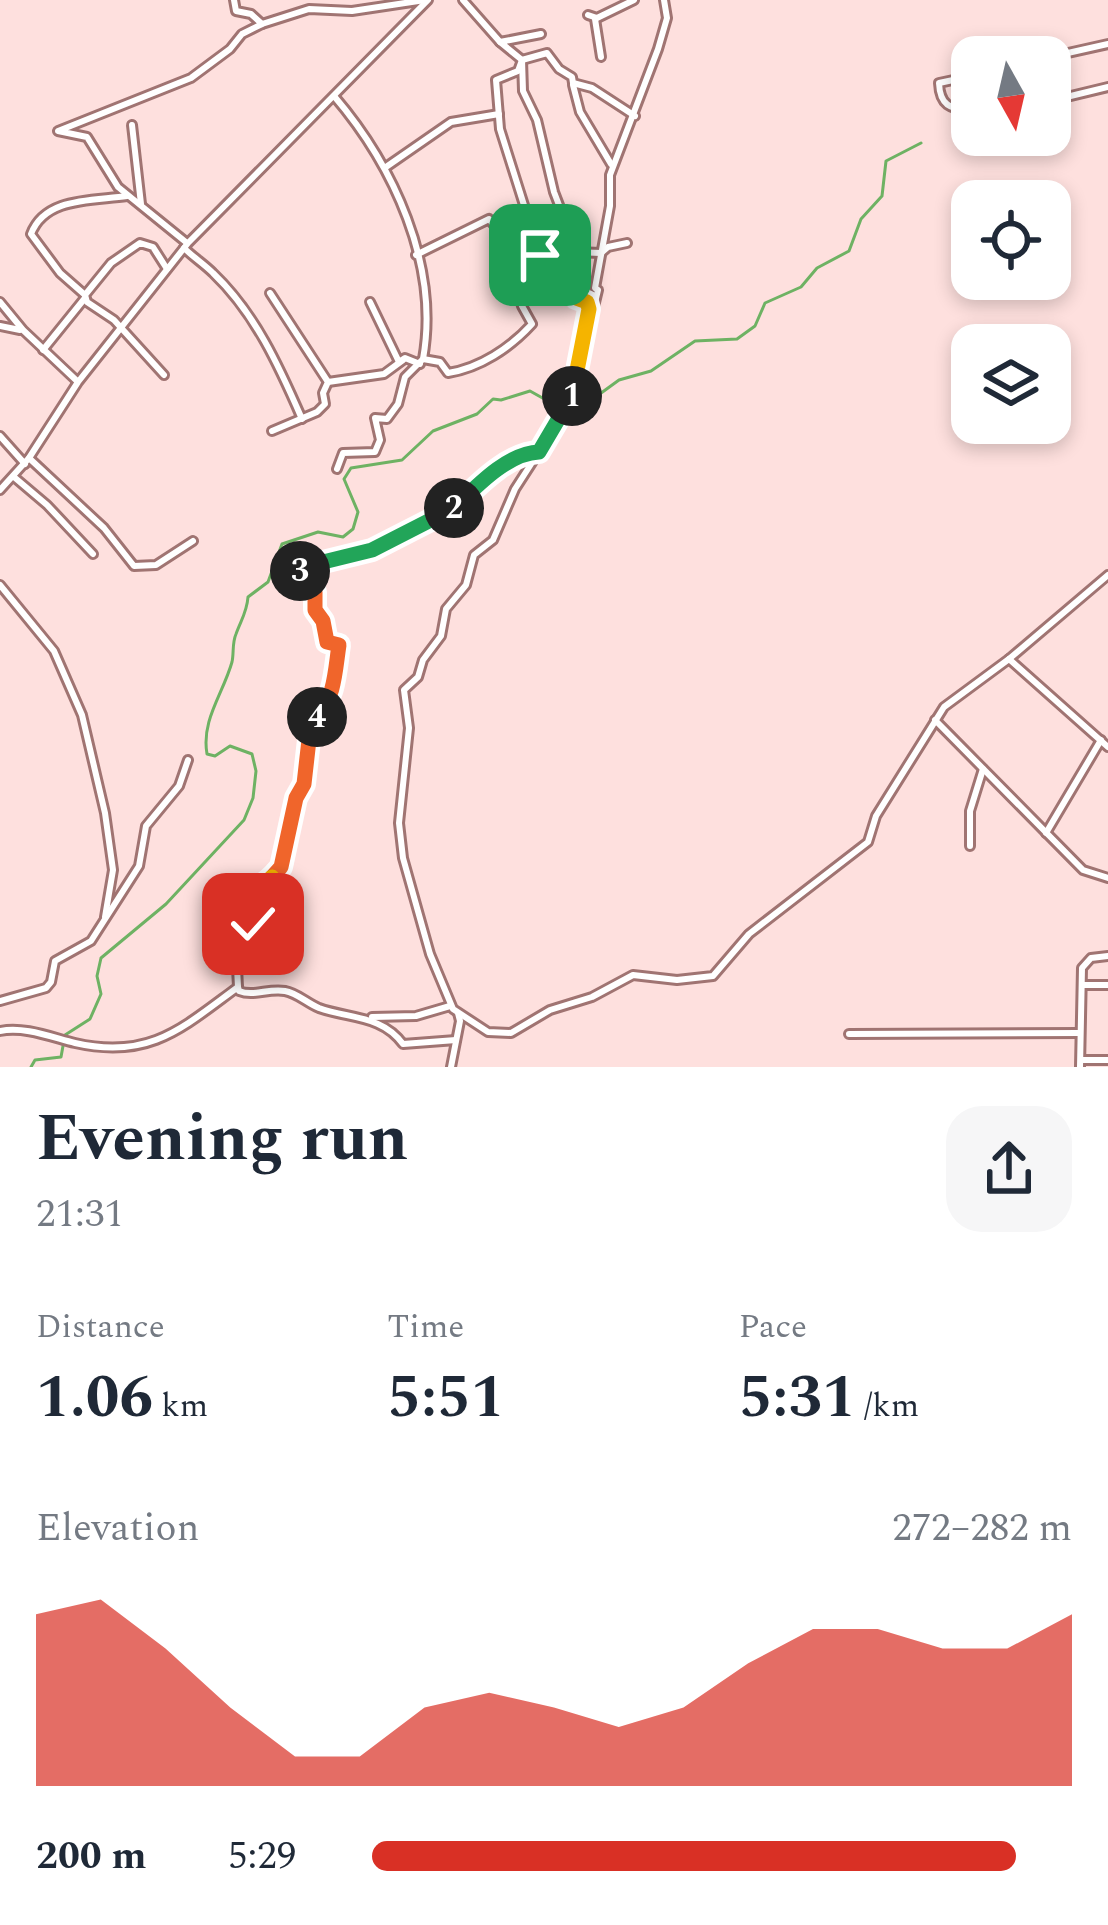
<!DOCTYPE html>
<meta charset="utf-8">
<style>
:root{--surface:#fff;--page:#f6f6f7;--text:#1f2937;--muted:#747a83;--accent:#d93025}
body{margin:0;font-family:Spectral,serif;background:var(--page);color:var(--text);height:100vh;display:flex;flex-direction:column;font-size:45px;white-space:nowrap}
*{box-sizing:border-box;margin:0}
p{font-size:39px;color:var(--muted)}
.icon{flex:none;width:66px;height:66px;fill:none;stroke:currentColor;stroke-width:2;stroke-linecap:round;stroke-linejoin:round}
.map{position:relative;height:1067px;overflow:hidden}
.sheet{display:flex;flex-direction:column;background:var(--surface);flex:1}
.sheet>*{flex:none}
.needle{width:78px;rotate:172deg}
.tools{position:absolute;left:951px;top:36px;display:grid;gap:24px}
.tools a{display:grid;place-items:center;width:120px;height:120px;border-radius:24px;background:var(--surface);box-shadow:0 6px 18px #0003;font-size:60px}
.pin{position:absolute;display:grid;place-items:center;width:102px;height:102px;color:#fff;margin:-51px;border-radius:24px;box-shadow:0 6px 18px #0006}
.km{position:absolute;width:60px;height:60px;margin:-30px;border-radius:50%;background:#222;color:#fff;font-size:33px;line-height:60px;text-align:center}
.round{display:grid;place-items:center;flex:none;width:126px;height:126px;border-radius:36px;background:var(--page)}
.summary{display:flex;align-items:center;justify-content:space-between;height:204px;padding:0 36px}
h1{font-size:66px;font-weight:700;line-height:90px}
.metrics{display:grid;grid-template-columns:repeat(3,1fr);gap:18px;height:204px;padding:12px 36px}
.metrics div{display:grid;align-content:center}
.metrics b{font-size:60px;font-weight:700}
.metrics small{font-size:33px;font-weight:400}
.metrics p{font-size:33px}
.chart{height:336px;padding:24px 36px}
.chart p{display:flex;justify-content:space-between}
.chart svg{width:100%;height:216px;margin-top:12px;fill:var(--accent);opacity:.7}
ul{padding:0 36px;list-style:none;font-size:39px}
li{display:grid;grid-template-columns:192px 144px 1fr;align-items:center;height:90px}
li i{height:30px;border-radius:15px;background:var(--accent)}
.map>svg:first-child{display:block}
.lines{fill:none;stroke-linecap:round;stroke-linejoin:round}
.stream{stroke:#6eb263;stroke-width:3}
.minor-casing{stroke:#a07472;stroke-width:12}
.minor{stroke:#fff;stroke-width:6}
.split-1-casing{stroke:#fff;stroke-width:24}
.split-2-casing{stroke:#fff;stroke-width:24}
.split-3-casing{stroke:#fff;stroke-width:24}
.split-4-casing{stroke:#fff;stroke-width:24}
.split-5-casing{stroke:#fff;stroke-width:24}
.split-6-casing{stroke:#fff;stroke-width:24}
.split-1{stroke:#f5b400;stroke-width:15}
.split-2{stroke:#22a559;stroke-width:15}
.split-3{stroke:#22a559;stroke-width:15}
.split-4{stroke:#f0652b;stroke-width:15}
.split-5{stroke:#f0652b;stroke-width:15}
.split-6{stroke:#f5b400;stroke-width:15}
</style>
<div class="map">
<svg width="1108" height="1067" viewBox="0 0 1108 1067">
<rect width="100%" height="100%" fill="#fee0de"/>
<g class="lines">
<g class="stream">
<polyline points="576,398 597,396 619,380 651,371 695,341 737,339 755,326 765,303 801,287 817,268 849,251 861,219 882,196 886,161 921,143"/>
<path d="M31,1067L35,1060L61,1057L65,1035L90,1019L101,994L97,976L101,958L166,904L244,820L253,798L256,771L252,754L230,746L215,756L207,754C201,720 223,694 232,662C234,653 232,643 236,634C241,620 247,612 248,597L268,582L282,544L318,532L343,537L353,529L358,512L344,479L351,468L402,460L433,431L477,414L493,399L501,400L530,391L555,405L567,401"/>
</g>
<defs>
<g id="minor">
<polyline points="234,0 236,11 251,14 262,24"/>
<polyline points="463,0 500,42"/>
<polyline points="664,0 667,18 658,49 610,175 610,206 595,288 598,290 571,402 515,489 493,540 474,555 466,585 446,609 441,636 423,660 418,677 404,690 409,728 399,823 403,858 430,954 453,1009 488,1032 511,1033 550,1010 592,997 633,975 677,980 713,976 749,934 868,842 876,816 944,707 1009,659 1108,575"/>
<polyline points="588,15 597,18 634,0"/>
<polyline points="595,19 601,57"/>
<polyline points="541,34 500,42 522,60 523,91 537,120 554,192 578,255"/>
<polyline points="1050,57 1108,44"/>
<path d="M972,76L939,83C940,107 951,108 972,112"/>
<polyline points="573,85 580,112 611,164"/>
<path d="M334,96C393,165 440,265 423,359L405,377L398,404L387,419L375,418L380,440L375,452L343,453L337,469"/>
<polyline points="1050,101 1108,87"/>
<polyline points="132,125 141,204"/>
<polyline points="386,167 451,122 499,114"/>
<polyline points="187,243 118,187 87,137 58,131 191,78 230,49 242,34 262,24 309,9 352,11 425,0"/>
<path d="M184,248C193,257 204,264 213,273C255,313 279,366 302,419"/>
<polyline points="535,250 535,240 500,129 496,80 518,71 522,60 547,53 559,69 572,77 573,83 592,88 635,116"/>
<path d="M416,255L489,219C499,233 512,236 521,251L535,250L546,258L547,273L562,278L576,298L587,302L588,313"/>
<polyline points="546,258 574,252 601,253 608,247 627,243"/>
<polyline points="270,293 328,382 323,393 325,404 317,412 272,431"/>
<path d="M85,295L60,273L31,234C45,197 92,201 127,196"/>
<polyline points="0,302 23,330 77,381"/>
<polyline points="370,302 399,362 405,358 420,364"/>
<polyline points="0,326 20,330"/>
<polyline points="43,350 85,298"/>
<path d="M423,359L440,362L448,373C480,368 510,348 532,324L522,306L498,231"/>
<polyline points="164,375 114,320 87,302 85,295 111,263 140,243 153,247 167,269"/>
<polyline points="328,382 384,374 403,360"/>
<polyline points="0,436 25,464"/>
<polyline points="29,458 104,528 134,566 156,565 193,541"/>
<polyline points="14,477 47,505 93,554"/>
<polyline points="0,490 29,458 78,382 188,243 428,0"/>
<polyline points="0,585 54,651 82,715 105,813 113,870 105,917"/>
<polyline points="1009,659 1108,747"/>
<polyline points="935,720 1083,870 1108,878"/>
<polyline points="1046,833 1101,740"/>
<polyline points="970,846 970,811 983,769"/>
<polyline points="1082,985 1108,985"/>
<path d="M238,987L239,991C254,997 268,988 285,991C297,993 307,1003 319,1008C350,1019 382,1015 403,1044L456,1040"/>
<polyline points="0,1001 46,988 51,982 55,961 91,941 139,866 146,826 179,786 188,760"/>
<polyline points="372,1017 416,1016 450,1006"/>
<path d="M0,1031C24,1026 51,1037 75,1043C150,1060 182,1028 238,987L236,948L261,907V886L281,867L296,798L304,784L309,732L333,687L339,645L327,642L323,621L315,610C319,593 312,585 300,572L301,568L346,559L394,541L431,517L452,510L471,487L527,453L539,452"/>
<polyline points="849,1034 1080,1033"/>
<polyline points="1081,1060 1108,1060"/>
<polyline points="451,1067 460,1021 458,1013"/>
<polyline points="1080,1067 1082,968 1091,958 1108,956"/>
</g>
</defs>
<use href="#minor" class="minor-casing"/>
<use href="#minor" class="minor"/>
</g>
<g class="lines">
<defs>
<polyline id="split-1" points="540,255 546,258 547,273 562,278 576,298 587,302 589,309 572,396"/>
<path id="split-2" d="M454,508C475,488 507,453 539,452L572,396"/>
<polyline id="split-3" points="300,571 311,565 372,550 454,508"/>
<path id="split-4" d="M300,571L315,592V610L323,621L327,642L339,645C335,671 335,697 317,717"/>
<polyline id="split-5" points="272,877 281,867 296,798 304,784 310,731 317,717"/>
<polyline id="split-6" points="253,924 261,908 261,886 272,877"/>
</defs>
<use href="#split-1" class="split-1-casing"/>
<use href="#split-2" class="split-2-casing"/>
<use href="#split-3" class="split-3-casing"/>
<use href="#split-4" class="split-4-casing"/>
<use href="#split-5" class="split-5-casing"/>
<use href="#split-6" class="split-6-casing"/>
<use href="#split-1" class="split-1"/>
<use href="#split-2" class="split-2"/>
<use href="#split-3" class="split-3"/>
<use href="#split-4" class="split-4"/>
<use href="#split-5" class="split-5"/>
<use href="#split-6" class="split-6"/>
</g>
</svg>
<div class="tools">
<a><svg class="needle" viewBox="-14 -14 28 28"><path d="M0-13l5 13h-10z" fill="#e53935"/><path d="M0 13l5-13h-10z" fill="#747a83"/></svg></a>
<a><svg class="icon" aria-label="locate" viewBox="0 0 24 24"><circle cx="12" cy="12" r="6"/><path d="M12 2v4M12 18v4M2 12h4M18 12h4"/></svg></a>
<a><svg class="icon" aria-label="layers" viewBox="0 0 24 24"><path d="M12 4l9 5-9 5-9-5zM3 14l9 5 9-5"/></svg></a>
</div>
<div class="pin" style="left:540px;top:255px;background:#1e9e55"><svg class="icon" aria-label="arrive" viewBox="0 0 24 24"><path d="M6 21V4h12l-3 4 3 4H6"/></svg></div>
<div class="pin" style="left:253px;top:924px;background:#d93025"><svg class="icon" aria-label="check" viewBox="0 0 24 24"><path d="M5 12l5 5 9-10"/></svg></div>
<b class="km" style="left:572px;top:396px">1</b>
<b class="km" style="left:454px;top:508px">2</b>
<b class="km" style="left:300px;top:571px">3</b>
<b class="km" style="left:317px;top:717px">4</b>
</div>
<section class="sheet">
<div class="summary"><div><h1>Evening run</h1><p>21:31</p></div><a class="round"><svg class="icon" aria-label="share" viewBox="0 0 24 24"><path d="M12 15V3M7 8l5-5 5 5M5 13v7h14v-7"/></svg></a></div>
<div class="metrics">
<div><p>Distance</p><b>1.06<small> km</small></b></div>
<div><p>Time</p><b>5:51</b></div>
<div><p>Pace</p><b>5:31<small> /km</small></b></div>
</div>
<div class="chart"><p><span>Elevation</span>272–282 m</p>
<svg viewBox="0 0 160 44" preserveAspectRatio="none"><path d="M0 44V9L10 6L20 16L30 28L40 38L50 38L60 28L70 25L80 28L90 32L100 28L110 19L120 12L130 12L140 16L150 16L160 9V44z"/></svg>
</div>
<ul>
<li><b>200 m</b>5:29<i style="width:92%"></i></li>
</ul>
</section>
